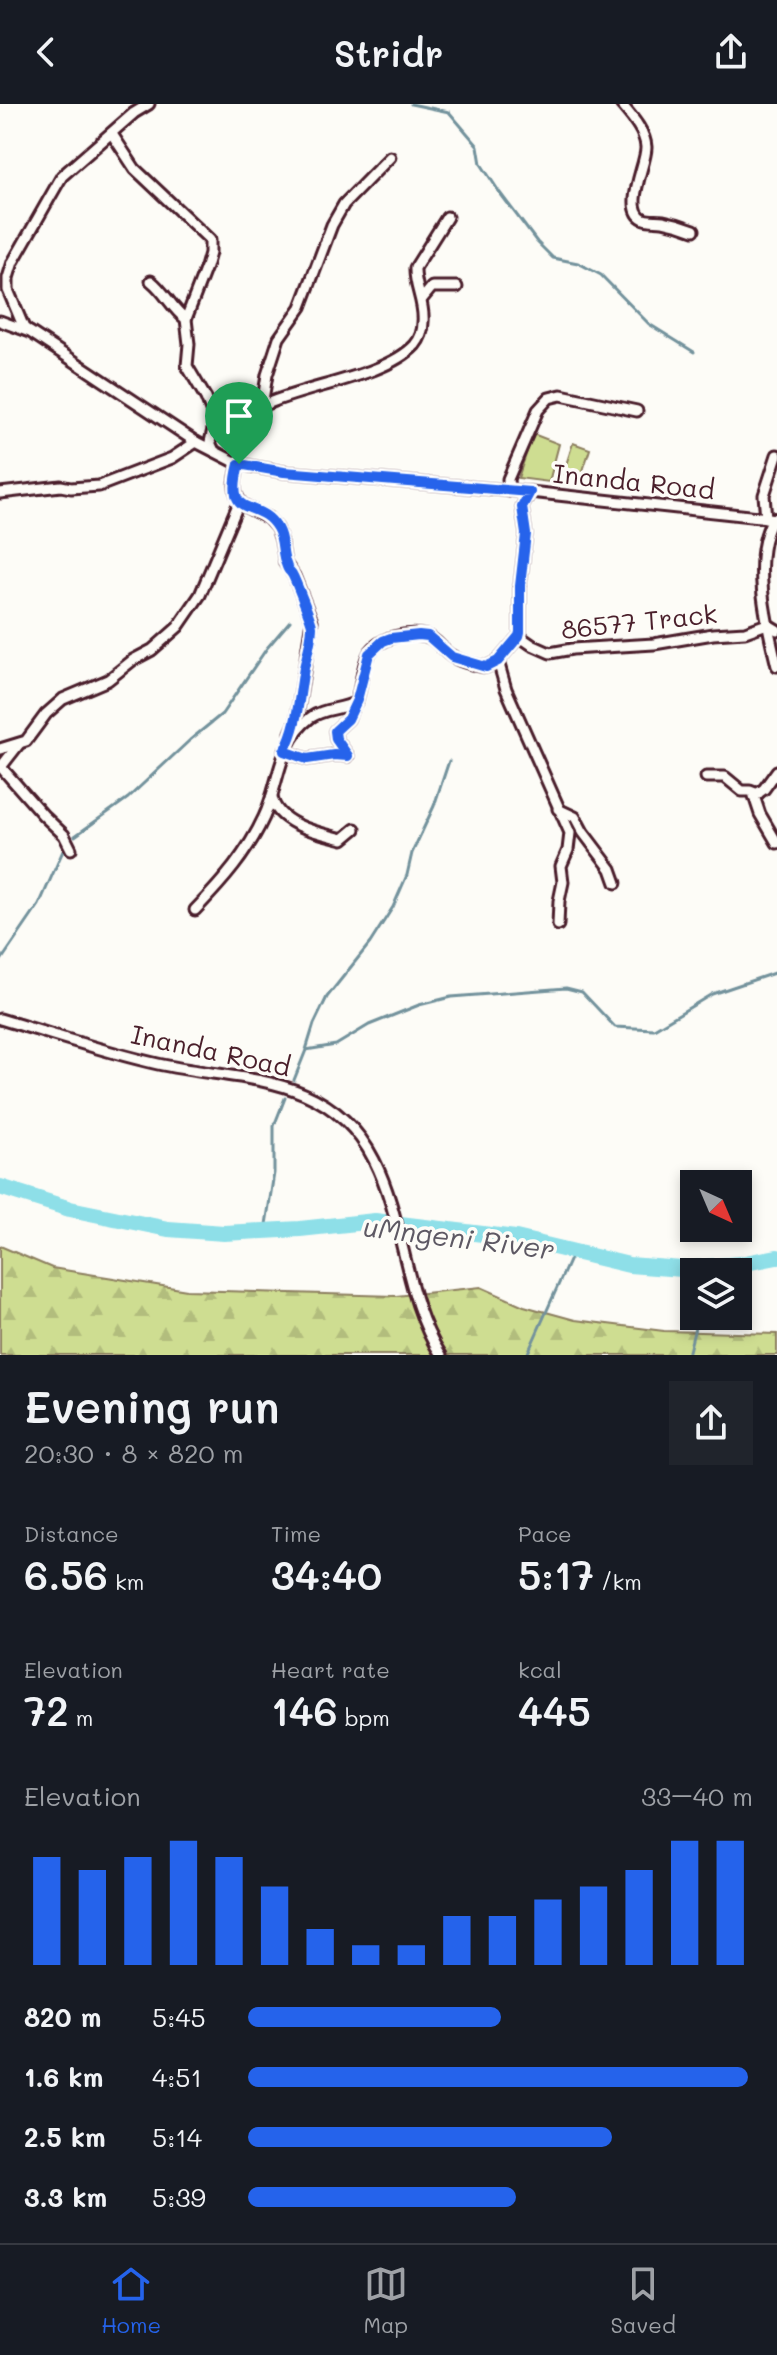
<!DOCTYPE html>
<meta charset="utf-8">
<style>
:root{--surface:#171b24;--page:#20242c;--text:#f1f3f6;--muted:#9ea1a6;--line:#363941;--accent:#2563eb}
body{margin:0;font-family:Mali,sans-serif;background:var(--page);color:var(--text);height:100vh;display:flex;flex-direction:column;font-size:30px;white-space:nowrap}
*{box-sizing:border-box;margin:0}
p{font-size:26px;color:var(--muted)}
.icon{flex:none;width:44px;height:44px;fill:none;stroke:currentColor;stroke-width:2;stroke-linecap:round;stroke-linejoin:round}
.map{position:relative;height:1251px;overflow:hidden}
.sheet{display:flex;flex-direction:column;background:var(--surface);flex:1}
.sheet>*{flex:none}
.needle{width:52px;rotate:136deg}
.controls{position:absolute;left:680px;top:1066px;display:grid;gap:16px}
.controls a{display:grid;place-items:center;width:72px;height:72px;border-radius:0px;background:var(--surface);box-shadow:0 4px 12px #0003;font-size:40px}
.pin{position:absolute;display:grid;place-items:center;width:68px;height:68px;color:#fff;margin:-82px -34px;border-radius:50% 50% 50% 0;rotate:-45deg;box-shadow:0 0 8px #0007}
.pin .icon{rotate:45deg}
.round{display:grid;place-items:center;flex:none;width:84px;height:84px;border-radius:0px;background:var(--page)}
.summary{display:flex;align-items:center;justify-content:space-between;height:136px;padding:0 24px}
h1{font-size:44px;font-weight:600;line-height:60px}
.figures{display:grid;grid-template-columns:repeat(3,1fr);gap:12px;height:136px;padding:8px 24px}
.figures div{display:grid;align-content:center}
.figures b{font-size:40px;font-weight:600}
.figures small{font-size:22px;font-weight:400}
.figures p{font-size:22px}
.chart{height:224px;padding:16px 24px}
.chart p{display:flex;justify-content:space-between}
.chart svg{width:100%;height:144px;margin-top:8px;stroke:var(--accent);stroke-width:6}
ul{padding:0 24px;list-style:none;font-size:26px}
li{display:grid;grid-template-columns:128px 96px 1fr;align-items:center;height:60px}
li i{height:20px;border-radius:10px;background:var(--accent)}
header{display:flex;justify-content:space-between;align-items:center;height:104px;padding:0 24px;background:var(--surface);font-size:36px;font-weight:600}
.tabs{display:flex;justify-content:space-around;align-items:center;height:112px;border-top:2px solid var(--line);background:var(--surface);font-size:22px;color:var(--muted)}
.tabs a{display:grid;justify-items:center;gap:4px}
.tabs .on{color:var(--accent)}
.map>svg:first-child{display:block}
.forest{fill:url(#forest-firs);stroke:#8c7e5e;stroke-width:2}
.pitch{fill:#cedd91;stroke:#8c7e5e;stroke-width:2}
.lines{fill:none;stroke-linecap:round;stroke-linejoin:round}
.stream{stroke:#73929c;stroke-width:3}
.river{stroke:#8edfe8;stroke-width:16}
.minor-casing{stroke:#4a1f2b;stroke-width:15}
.minor{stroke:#fdfcf7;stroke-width:9}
.route-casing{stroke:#fff;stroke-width:16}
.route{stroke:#2563eb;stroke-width:10}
.labels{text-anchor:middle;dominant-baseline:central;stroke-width:7;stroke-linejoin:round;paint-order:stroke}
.street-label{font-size:26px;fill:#4a1f2b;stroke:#fdfcf7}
.water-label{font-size:28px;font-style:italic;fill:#5e5964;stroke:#fdfcf7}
</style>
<header><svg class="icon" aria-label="back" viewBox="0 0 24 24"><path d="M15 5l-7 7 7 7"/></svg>Stridr<svg class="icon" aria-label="share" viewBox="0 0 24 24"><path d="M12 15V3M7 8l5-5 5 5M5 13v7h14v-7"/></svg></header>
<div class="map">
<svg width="777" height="1251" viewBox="0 0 777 1251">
<defs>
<pattern id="forest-firs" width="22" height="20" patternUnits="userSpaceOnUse" patternTransform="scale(2)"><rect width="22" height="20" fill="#cedd91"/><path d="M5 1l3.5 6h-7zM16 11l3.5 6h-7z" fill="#b2bd7d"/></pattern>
</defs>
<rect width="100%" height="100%" fill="#fdfcf7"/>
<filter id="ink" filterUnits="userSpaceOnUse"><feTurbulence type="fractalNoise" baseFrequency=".0125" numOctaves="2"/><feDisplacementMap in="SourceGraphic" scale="16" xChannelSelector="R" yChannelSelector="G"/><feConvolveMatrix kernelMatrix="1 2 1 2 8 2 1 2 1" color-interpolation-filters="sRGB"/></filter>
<g filter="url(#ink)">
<polygon class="forest" points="0,1142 52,1164 187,1186 396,1192 481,1183 524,1202 575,1216 664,1227 777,1230 777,1251 0,1251"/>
<g class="pitch">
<polygon points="533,330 559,340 549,378 518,374"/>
<polygon points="573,339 590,345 580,376 563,370"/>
</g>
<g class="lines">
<g class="stream">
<polyline points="411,0 449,8 478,42 481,60 500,89 537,138 553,154 578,159 601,171 649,220 694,248"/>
<polyline points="75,732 128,694 190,636 222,610 267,544 290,517"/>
<polyline points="0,858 39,801 66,740"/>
<polyline points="306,946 336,941 369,921 419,901 451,893 566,884 582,888 615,923 654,925 712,890 777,868"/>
<polyline points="294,976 306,946 314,920 327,893 370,839 393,803 407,771 412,749 434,702 449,657"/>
<polyline points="265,1127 274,1069 274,1022 285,994"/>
<polyline points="709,1168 711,1163"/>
<polyline points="527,1251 573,1148"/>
<polyline points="688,1251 698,1212"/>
</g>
<polyline class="river" points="0,1083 70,1105 168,1125 224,1129 300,1125 375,1117 516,1134 629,1161 682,1165 740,1160 777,1153"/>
<defs>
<g id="minor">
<path d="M621,0C631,12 645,27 646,43C647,59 622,105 644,115C650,117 657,116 663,117C674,119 684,122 694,126"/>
<polyline points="112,30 135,65 210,136 210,149 206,163 186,215 189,240 187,262 206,294 215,317 210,338 214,347"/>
<path d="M151,177C166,189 171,204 186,215"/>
<polyline points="422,195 432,183 457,183"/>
<polyline points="0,217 30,228 196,338 239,360 284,368 530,388 777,415"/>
<polyline points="27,226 24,224 8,186 8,174 13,158 62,72 134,9 149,0"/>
<path d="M262,302C304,282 385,273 415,241C420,235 423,226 423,218C425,199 414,182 415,164L447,113"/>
<polyline points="215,317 262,302 267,271 279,234 301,203 332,121 344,100 390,53"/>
<polyline points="509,387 508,375 538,306 549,294 561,291 637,307"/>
<polyline points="0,389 61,382 71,384 99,382 172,354 196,338"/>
<polyline points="243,401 268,414 277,424 281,436 285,459 294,472 312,517 296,618 291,629"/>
<polyline points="766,414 764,391 777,351"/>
<path d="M773,415C750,454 767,521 777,562"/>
<polyline points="519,532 532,541 550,549 572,545 654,540 713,530 745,528 767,520 777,526"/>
<polyline points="498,557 506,585 570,729 568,746 561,762 563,778 559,797 558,821"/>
<path d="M0,645L26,637L46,610L63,595L108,576L133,556L152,546L178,523L200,491L237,403L243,401C231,389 235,375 239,360"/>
<polyline points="284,647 307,655 334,651 348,652 336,635 335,627 348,615 354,600"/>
<polyline points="0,662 43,711 64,731 71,745"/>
<polyline points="1,663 19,640"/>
<polyline points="777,667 764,685 754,692 760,710 777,739"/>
<polyline points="706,673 725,673 742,687 750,687 758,690"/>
<path d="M272,693C277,721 320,729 343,735L355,725"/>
<polyline points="558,705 575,713 583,728 611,765 616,779"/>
<path d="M195,806C223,777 247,750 264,713C280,679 278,638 310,614C323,604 342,606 356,598C362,583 361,564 369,550C379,533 408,527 426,532C437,535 442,546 450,551C460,558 474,561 486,563L498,557L519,532L520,528V482L526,430L522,403L530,388"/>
<path d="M0,915C52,930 104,948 158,960C239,978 329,967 374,1056C405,1117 404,1195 441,1251"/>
</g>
</defs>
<use href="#minor" class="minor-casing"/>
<use href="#minor" class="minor"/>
</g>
</g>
<g class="lines" filter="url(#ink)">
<defs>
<path id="route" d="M239,360L284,368L530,388L522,403L526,430L520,482V528L519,532L498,557L486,563L452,553L428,532L419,531L391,534L383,537L369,550L357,596L348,615L335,627L336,635L348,652L334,651L307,655L284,647C298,622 299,592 304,564C307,551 312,535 312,522C312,518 295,475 292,470C287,463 289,469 286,460C281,449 284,436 277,424C258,392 224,419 239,360Z"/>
</defs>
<use href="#route" class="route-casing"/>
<use href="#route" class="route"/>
</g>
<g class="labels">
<g class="street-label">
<text transform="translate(634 377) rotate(6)">Inanda Road</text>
<text transform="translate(639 517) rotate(-6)">86577 Track</text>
<text transform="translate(211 946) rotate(12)">Inanda Road</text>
</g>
<g class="water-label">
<text transform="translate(459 1133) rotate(7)">uMngeni River</text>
</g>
</g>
</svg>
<div class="controls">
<a><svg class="needle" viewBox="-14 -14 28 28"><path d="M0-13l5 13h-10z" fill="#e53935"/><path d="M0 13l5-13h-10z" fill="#9ea1a6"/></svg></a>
<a><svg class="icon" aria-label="layers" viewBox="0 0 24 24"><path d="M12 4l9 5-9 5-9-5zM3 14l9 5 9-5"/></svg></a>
</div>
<div class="pin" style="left:239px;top:360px;background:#1e9e55"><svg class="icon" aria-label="arrive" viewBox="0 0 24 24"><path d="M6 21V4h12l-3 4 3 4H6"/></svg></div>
</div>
<section class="sheet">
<div class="summary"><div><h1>Evening run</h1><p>20:30 · 8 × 820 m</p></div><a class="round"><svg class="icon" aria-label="share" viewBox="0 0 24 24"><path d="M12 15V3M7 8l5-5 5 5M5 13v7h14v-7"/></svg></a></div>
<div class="figures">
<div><p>Distance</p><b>6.56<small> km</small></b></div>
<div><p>Time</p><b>34:40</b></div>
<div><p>Pace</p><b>5:17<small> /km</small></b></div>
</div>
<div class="figures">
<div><p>Elevation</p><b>72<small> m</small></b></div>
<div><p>Heart rate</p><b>146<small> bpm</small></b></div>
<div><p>kcal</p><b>445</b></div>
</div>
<div class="chart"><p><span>Elevation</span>33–40 m</p>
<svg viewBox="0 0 160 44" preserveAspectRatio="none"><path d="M5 44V11M15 44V15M25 44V11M35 44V6M45 44V11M55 44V20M65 44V33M75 44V38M85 44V38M95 44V29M105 44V29M115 44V24M125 44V20M135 44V15M145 44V6M155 44V6"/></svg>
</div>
<ul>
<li><b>820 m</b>5:45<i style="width:50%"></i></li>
<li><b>1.6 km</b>4:51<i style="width:99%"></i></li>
<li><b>2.5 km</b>5:14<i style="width:72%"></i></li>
<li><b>3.3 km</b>5:39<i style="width:53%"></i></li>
</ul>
</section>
<nav class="tabs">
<a class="on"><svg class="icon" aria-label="home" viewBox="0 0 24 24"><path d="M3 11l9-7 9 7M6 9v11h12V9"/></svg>Home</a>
<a><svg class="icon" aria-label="map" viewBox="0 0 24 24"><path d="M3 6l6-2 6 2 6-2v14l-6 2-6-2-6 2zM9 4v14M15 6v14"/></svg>Map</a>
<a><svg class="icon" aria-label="saved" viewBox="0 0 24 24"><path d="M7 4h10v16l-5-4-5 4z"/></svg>Saved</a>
</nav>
